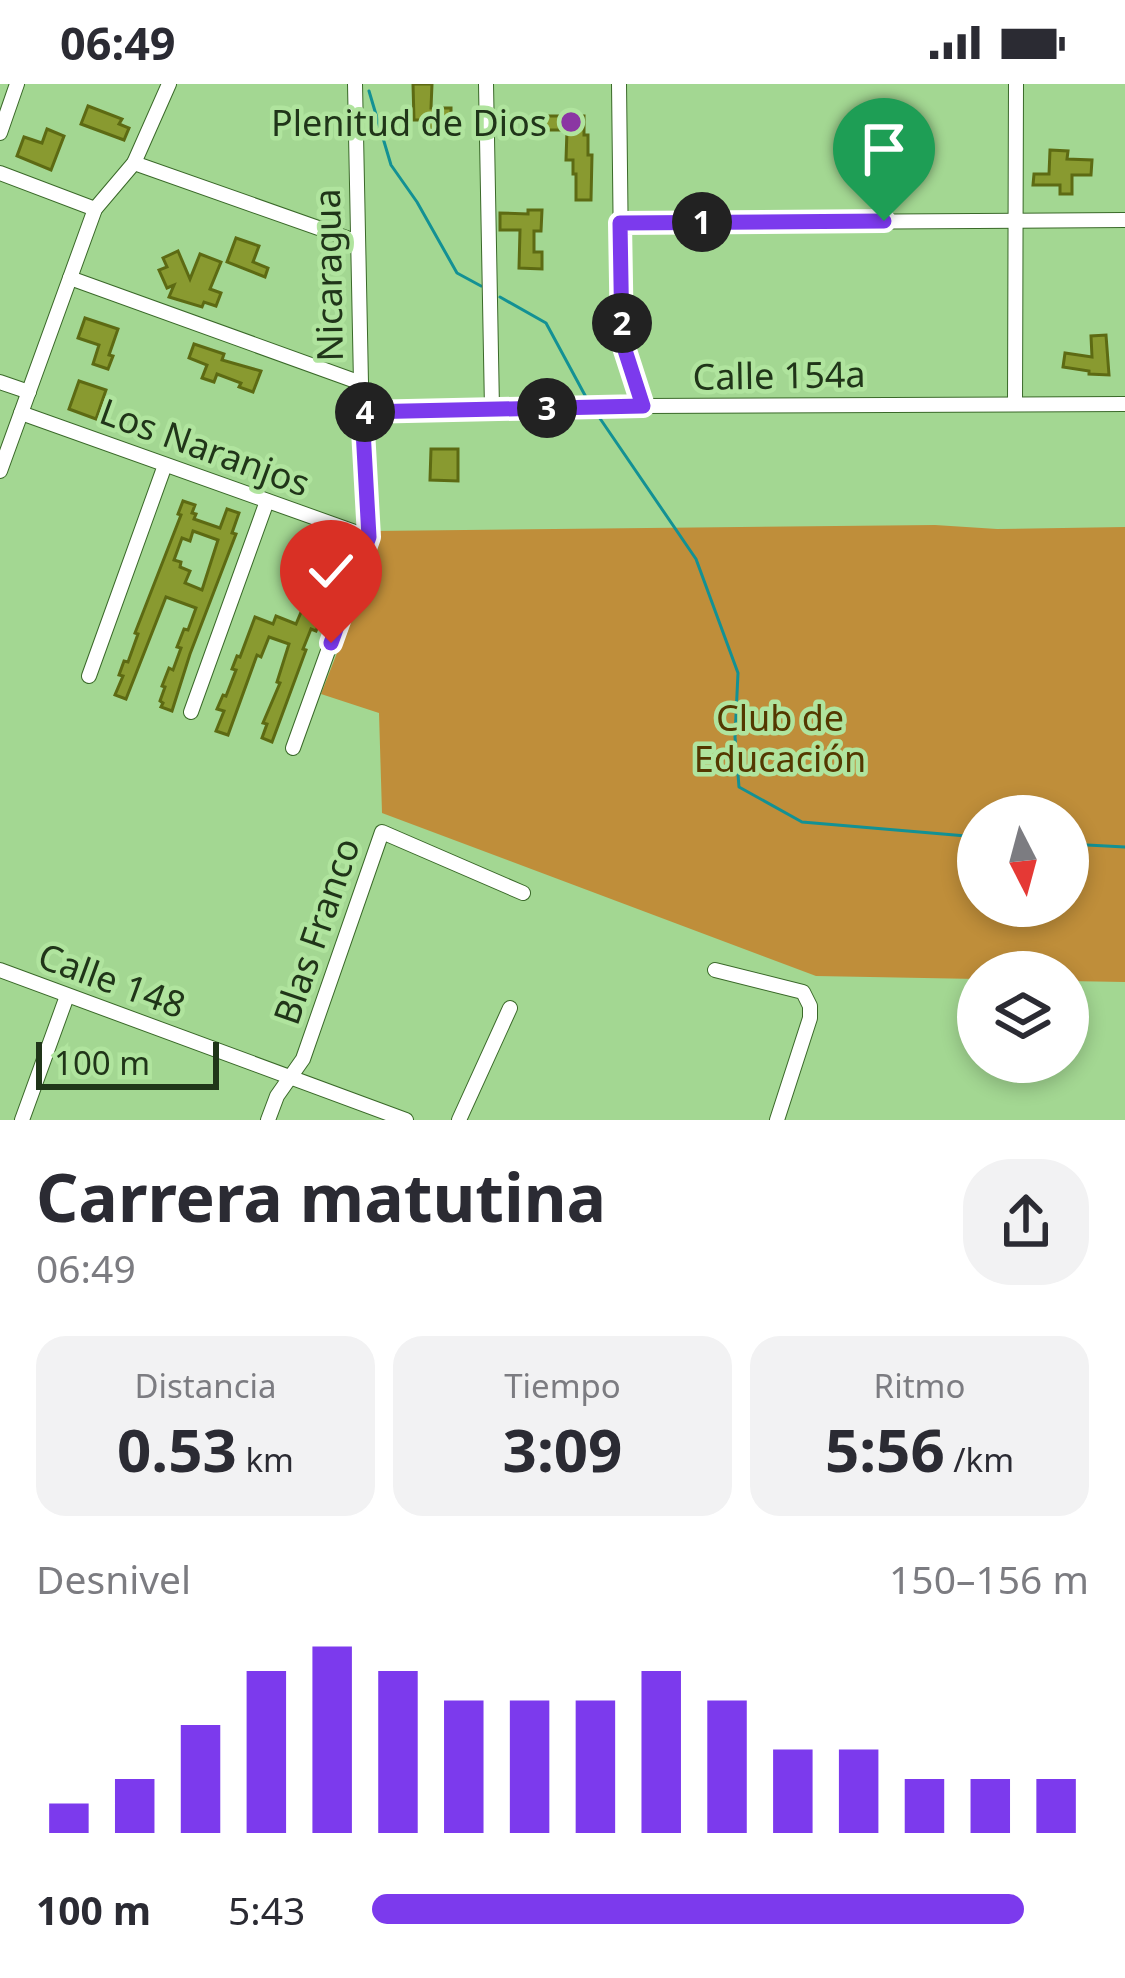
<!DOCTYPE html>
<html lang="es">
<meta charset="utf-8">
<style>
:root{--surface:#fff;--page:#f2f2f3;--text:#2b2b33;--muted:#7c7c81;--accent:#7c3aed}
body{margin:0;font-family:"Noto Sans",sans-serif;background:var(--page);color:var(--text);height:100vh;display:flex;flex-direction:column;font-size:45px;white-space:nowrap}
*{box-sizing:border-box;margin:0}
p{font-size:39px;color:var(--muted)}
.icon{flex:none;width:66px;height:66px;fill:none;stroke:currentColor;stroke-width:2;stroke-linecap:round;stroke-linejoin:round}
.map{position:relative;height:1036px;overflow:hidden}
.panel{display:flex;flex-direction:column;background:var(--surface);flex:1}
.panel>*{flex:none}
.needle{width:78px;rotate:174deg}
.fabs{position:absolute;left:957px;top:711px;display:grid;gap:24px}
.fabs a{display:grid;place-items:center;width:132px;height:132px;border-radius:50%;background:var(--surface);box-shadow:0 6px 18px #0003;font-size:60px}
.scale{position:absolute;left:36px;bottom:30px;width:183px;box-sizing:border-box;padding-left:12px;border:6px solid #203519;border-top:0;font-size:33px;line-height:42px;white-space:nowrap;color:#203519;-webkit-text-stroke:9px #b0e49e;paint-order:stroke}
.pin{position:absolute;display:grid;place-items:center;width:102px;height:102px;color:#fff;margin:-123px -51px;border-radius:50% 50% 50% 0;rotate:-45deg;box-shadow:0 0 12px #0007}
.pin .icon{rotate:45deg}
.km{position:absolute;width:60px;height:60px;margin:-30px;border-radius:50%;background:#222;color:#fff;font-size:33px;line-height:60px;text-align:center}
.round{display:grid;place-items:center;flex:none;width:126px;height:126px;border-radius:48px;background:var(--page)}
.summary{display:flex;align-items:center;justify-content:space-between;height:204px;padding:0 36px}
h1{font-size:66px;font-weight:700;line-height:90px}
.metrics{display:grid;grid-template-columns:repeat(3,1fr);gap:18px;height:204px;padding:12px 36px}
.metrics div{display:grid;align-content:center;border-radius:30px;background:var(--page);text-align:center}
.metrics b{font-size:60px;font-weight:700}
.metrics small{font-size:33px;font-weight:400}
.metrics p{font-size:33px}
.chart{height:336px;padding:24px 36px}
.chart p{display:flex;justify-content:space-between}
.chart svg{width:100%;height:216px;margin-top:12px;stroke:var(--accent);stroke-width:6}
ul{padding:0 36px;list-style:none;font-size:39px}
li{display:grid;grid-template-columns:192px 144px 1fr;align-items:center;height:90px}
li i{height:30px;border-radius:15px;background:var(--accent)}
.status{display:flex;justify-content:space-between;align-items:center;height:84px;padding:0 60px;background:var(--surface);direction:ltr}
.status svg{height:33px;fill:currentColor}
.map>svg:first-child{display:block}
.green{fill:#bf8e3a;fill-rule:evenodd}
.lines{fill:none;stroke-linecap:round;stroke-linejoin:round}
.stream{stroke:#139194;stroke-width:3}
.building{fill:#899a30;stroke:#5d6a13;stroke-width:3;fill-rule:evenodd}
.minor-casing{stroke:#3a6929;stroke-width:16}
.minor{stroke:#fff;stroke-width:14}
.route-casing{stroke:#fff;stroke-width:24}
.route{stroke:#7c3aed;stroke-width:15}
.poi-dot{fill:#8b36a3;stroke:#b0e49e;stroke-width:4.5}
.labels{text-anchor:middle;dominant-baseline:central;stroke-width:9;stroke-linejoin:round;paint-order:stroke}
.poi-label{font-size:36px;fill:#203519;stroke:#b0e49e;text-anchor:end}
.street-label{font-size:36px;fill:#203519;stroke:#b0e49e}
.park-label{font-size:36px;fill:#543800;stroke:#b0e49e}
</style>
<div class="status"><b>06:49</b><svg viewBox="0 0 49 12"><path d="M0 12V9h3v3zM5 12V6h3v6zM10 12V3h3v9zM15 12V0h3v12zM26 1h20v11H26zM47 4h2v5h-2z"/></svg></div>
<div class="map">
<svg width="1125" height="1036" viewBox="0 0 1125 1036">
<rect width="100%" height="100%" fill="#a3d792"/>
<path class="green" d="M935,441L997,445L1125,443V898L1068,897V888H978V895L816,892L382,729L379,629L321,610L374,474L373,447ZM978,732H1068V822H978Z"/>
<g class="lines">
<g class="stream">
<polyline points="369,7 391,81 417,118 457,189 481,202"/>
<polyline points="500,213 546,239 587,315"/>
<polyline points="599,333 696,475 738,589 735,653 739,703 802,738 978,753"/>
<polyline points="1068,760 1125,763"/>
</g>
</g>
<g class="building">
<polygon points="413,0 432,0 431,24 451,24 451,30 455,30 456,46 429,46 429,36 414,36"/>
<polygon points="88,22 122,35 119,40 129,44 124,56 81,40"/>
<polygon points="545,32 584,32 584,51 588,51 588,71 592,71 591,116 576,116 576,90 573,90 573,76 566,76 567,46 545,46"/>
<polygon points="47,45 64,52 51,86 17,72 24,53 42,59"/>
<polygon points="1050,66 1068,67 1067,75 1092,76 1091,91 1072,91 1072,110 1060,110 1060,101 1033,101 1034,90 1049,90"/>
<polygon points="528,126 542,126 541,147 534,147 534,168 542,168 542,185 519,184 520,146 500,146 500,129 528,130"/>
<polygon points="236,154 259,162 253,178 268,184 265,193 227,178"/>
<polygon points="178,167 190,195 200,170 221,178 210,205 221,209 216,222 204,218 202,223 169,213 174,201 167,204 159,186 167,183 163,174"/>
<polygon points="85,234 118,245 109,271 113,272 108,285 93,280 99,261 78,254"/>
<polygon points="1106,251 1109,291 1089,290 1089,287 1063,283 1065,269 1092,273 1091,252"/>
<polygon points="194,260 224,270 222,276 261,287 253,308 239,303 241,299 217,290 214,298 202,294 207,281 189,274"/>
<polygon points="79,297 106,306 96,335 69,325"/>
<polygon points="431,365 458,365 458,397 430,396"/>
<path d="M183,417L195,421L192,429L196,430L194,435L220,444L227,425L239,429L232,449L236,450L190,570L172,627L161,623L163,619L160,617L165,603L162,602L169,584L173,586L181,564L177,563L184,545L188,546L196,524L166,513L126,615L115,611L123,592L119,591L124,577L128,578L138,550L135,549L181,431L178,430ZM193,447L218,456L202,506L185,499L190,487L180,483L181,478L174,476L182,454L190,457Z"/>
<polygon points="314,455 339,465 339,472 318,533 321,534 316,547 311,545 303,565 306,566 272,658 262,654 267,640 263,639 280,599 277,598 289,560 269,553 261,573 257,571 228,651 216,647 224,627 217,625 223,611 226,612 236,586 232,585 237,572 240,573 255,533 273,540 276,532 296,540 313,500 318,502 325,483 306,476"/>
</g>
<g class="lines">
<defs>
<g id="minor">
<polyline points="486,0 492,325"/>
<polyline points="619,0 622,257 643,322"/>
<polyline points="0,49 17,0"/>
<polyline points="134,79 358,158"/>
<polyline points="0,89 95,125"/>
<polyline points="619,139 1125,136"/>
<polyline points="70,194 361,299"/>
<polyline points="0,298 29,308"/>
<polyline points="1015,319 1016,0"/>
<polyline points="362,328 643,322 1125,320"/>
<polyline points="21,329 369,453"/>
<polyline points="0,387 95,125 134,79 169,0"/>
<polyline points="89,592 165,381"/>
<polyline points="191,628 267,417"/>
<polyline points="293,664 369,453 361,299 355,0"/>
<polyline points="0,886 406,1036"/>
<polyline points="715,886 803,908 810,922 810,934 777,1036"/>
<polyline points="22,1036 67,912"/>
<polyline points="268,1036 277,1012 303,975 382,748 523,809"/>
<polyline points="459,1036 510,924"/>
</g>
</defs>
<use href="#minor" class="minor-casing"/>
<use href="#minor" class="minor"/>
</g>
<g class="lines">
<defs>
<polyline id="route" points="331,559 369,453 362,328 643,322 622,257 620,139 884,137"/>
</defs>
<use href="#route" class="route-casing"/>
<use href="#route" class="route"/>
</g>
<circle class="poi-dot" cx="571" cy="38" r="12"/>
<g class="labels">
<g class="poi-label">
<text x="547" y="38">Plenitud de Dios</text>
</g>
<g class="street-label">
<text transform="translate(328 191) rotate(-91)">Nicaragua</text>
<text transform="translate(779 291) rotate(-1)">Calle 154a</text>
<text transform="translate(205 363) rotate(20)">Los Naranjos</text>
<text transform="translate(316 847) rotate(-71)">Blas Franco</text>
<text transform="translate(112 896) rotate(20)">Calle 148</text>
</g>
<g class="park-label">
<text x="780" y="633">Club de<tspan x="780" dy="41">Educación</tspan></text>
</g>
</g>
</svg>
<div class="fabs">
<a><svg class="needle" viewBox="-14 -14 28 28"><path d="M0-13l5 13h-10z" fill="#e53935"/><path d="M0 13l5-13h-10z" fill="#7c7c81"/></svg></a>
<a><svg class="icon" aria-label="layers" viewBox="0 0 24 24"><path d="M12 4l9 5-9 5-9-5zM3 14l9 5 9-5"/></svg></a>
</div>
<div class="scale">100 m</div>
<div class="pin" style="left:884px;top:137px;background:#1e9e55"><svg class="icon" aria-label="arrive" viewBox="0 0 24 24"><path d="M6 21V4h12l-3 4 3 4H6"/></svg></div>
<div class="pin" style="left:331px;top:559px;background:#d93025"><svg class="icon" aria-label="check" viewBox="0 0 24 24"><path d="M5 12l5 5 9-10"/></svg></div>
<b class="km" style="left:702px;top:138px">1</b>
<b class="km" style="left:622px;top:239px">2</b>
<b class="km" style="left:547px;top:324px">3</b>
<b class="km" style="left:365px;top:328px">4</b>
</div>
<section class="panel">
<div class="summary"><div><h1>Carrera matutina</h1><p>06:49</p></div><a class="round"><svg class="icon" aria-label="share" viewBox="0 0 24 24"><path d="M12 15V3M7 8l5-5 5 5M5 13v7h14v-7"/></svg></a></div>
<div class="metrics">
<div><p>Distancia</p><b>0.53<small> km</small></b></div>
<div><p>Tiempo</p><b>3:09</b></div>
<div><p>Ritmo</p><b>5:56<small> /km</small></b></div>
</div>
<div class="chart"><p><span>Desnivel</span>150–156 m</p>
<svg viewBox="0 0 160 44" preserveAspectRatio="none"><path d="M5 44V38M15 44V33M25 44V22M35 44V11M45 44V6M55 44V11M65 44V17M75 44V17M85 44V17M95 44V11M105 44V17M115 44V27M125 44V27M135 44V33M145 44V33M155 44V33"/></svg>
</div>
<ul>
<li><b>100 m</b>5:43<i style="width:91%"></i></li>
</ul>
</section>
